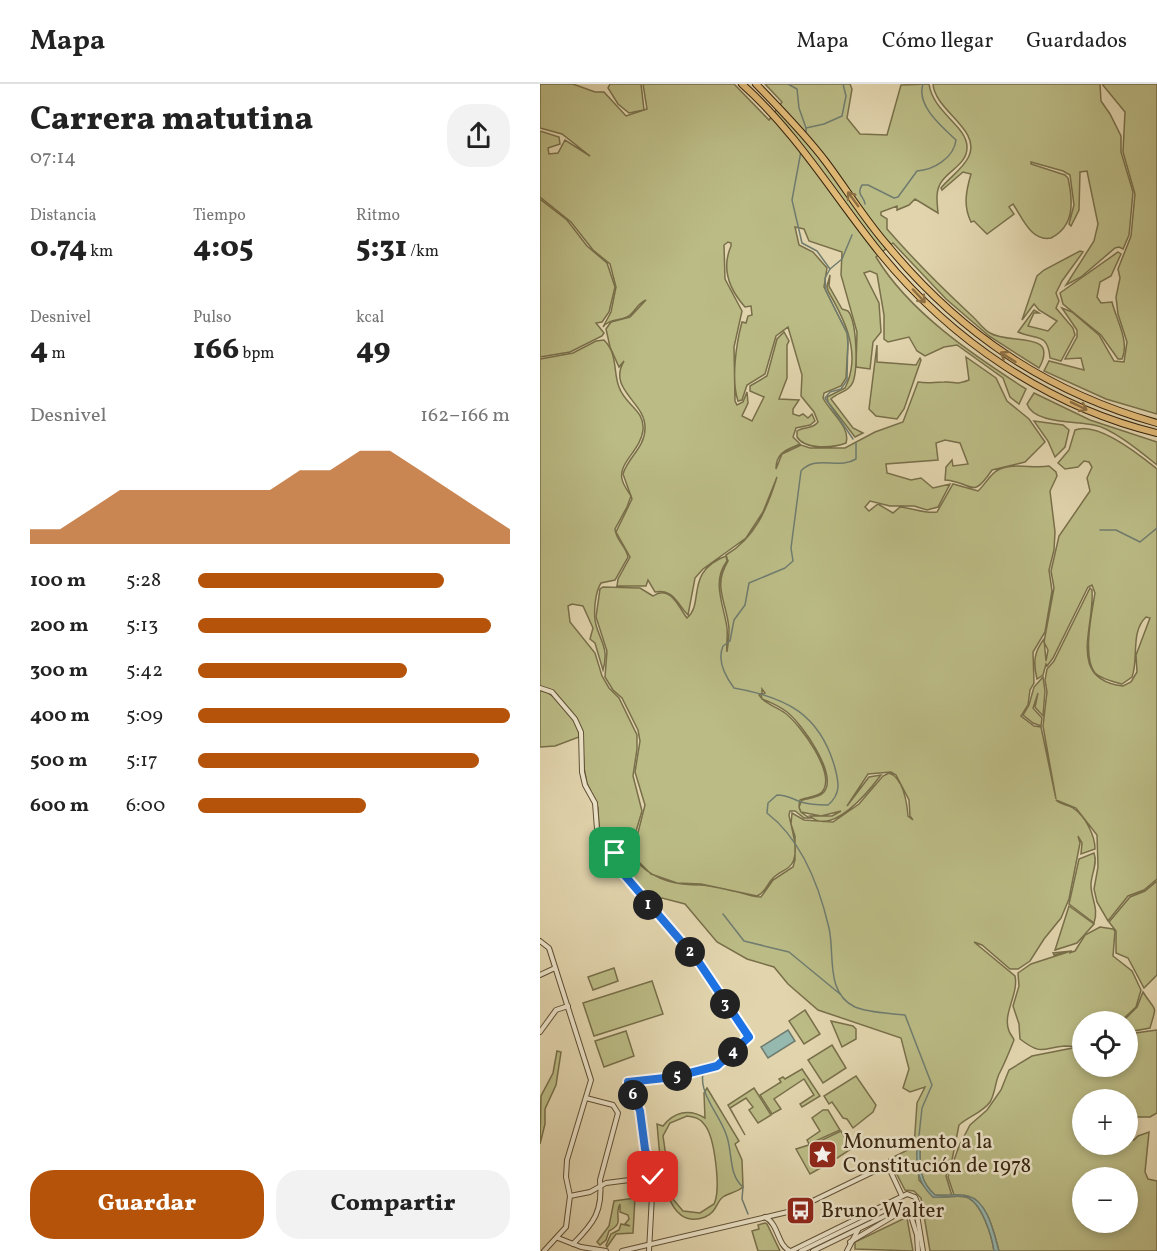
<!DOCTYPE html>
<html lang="es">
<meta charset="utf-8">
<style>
:root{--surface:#fff;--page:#f2f2f2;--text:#222;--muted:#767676;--line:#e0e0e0;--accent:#b45309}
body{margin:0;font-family:Vollkorn,serif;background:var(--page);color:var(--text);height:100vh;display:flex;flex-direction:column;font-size:22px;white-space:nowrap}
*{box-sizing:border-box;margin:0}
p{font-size:20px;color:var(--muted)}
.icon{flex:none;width:33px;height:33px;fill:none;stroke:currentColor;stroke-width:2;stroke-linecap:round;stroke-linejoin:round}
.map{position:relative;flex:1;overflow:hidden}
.side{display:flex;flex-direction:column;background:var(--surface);width:540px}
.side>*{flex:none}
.fabs{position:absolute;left:532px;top:927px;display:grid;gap:12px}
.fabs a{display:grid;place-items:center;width:66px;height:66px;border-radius:50%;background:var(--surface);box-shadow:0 3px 9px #0003;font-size:30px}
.pin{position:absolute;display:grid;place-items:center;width:51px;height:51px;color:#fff;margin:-26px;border-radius:12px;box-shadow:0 3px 9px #0006}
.km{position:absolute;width:30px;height:30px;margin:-15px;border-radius:50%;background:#222;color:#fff;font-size:16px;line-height:30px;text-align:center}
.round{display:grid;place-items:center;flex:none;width:63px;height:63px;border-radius:24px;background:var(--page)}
.overview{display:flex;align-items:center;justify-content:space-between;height:102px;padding:0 30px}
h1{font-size:33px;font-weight:800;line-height:45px}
.metrics{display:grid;grid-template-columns:repeat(3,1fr);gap:9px;height:102px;padding:6px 30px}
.metrics div{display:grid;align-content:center}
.metrics b{font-size:30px;font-weight:800}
.metrics small{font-size:16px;font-weight:400}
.metrics p{font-size:16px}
.chart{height:168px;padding:12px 30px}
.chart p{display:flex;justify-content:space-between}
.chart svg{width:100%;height:108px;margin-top:6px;fill:var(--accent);opacity:.7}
.button{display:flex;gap:12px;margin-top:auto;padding:12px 30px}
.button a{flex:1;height:69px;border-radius:24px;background:var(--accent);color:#fff;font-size:24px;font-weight:800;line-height:69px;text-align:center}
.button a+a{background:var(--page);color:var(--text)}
ul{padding:0 30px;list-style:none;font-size:20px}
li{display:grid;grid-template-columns:96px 72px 1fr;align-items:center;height:45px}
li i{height:15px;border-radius:8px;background:var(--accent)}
header{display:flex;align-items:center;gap:36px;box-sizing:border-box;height:84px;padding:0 30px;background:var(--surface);border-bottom:2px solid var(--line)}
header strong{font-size:28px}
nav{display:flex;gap:33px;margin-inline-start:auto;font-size:21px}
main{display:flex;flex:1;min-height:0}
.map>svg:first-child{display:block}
.green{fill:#bbbb85;stroke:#786f4a;stroke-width:1.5;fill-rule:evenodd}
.water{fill:#95b8af;stroke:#6f7c6f;stroke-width:1.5}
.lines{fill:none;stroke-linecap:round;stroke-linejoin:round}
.stream{stroke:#6f7c6f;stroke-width:1.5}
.minor-casing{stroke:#605036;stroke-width:6}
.highway-casing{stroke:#35230e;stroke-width:8}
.minor{stroke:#ece4ca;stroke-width:4}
.highway{stroke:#e1ba77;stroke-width:6}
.oneway{stroke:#8b6e42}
.route-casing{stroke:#fff;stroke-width:12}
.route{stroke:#1a73e8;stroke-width:8}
.labels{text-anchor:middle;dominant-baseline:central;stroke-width:5;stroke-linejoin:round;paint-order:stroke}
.poi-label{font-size:21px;fill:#35230e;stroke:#ece4ca;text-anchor:start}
</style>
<header>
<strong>Mapa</strong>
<nav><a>Mapa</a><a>Cómo llegar</a><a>Guardados</a></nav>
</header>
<main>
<section class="side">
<div class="overview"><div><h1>Carrera matutina</h1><p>07:14</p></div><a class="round"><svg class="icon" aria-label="share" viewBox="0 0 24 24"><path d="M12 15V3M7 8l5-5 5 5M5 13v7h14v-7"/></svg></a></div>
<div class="metrics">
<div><p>Distancia</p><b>0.74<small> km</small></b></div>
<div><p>Tiempo</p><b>4:05</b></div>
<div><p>Ritmo</p><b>5:31<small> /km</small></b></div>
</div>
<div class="metrics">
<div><p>Desnivel</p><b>4<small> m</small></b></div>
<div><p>Pulso</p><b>166<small> bpm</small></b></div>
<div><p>kcal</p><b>49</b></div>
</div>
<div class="chart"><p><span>Desnivel</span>162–166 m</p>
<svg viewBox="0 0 160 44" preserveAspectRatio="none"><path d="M0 44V38L10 38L20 30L30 22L40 22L50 22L60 22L70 22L80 22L90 14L100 14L110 6L120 6L130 14L140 22L150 30L160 38V44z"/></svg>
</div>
<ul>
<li><b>100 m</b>5:28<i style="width:79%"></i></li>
<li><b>200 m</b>5:13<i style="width:94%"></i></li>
<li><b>300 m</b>5:42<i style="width:67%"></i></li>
<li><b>400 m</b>5:09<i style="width:100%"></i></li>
<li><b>500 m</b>5:17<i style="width:90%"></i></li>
<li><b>600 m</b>6:00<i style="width:54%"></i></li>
</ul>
<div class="button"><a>Guardar</a><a>Compartir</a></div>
</section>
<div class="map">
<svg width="617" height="1167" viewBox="0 0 617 1167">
<rect width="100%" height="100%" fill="#e2d5ae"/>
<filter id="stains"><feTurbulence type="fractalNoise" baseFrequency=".00333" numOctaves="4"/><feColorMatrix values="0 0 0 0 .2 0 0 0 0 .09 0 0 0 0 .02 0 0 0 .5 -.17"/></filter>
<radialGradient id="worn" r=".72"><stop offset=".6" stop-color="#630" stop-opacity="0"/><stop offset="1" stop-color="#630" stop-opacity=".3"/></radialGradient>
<g class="green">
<path d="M0,0H33L55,8H64L86,32L107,25L103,0H194L229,36L242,18L225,0H310L312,5L307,34L320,50L347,51L361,1L389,0C393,29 428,42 427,64C427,79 410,86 402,97C395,106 397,118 398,129L375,115L369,121L357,126V122L341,128V131L347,135V145C373,175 401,203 430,230C437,236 443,245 450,249C469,261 520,246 499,284L449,252L406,215L353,159L336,173C369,228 433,271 486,305L479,320L470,313L463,294L417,261L404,263L385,272L377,267L369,253L348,258L344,255V231L337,190L330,187L324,189L339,219L341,248L333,258L330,285L316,283L317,248L301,191L302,168L269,157L264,145L255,143L259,161L273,168L287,184L284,203L307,249L308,260L306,294L301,302L284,309L283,314C290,328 311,343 306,359C293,364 265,366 257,353V347C264,342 272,346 278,338L274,328L261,312L262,291L248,243L236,252L225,290L207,301L202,316L198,317C191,296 196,260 202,238L206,239L208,232L212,231L211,222L205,223C189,205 181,185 191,162V159L188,158L184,161L185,195L202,227L194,263L195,317L197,321L203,318L207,308L208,319L202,332L212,337L224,313L210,307V302L227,292L237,255L244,248L249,257L247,261V294L239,315L259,316L253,325V330L259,332L263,330L268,334L272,330L275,337L270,341L256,344L253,353L260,360C247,366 236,368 236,385L242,370L261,361L270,364H305L335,348L363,338L378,298C390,300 392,298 404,298C416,297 413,302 429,296L426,273L456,294L467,317L489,335L505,358L485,378L452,386C431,417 434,398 405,396L406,383L412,376L413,382L428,380L420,359L405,356L396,359L398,376L346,380L347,389L371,396L381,394L393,404L410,400L398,423L387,426L374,422H350L330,417L325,423L329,427L338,420L353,429L360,423C373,424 385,430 397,428L413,400L438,407C445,401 450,390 458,386C473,378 493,385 509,382L516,388L517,392L510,407L515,448L514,466L509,486L512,507L505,548L493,568L494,599L490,606L488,621L481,632L494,642L501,643L516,715L503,642L507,608L505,596L507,585L514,577L550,504L552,506C555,543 526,595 583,602L591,598L597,588L596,571L610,534L606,533C590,548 599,575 592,593L582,600C574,598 561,595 555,589C542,573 552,528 555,509L552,501L548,503L513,574L507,582L506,580L503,591L497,595C493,578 494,568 504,555L506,577L508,566L504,558L514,504L511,487L519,452L550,407L547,394L552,383L549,378L544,377L538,383L525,385L518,379L529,366L535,346C557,337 600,371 617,385V795L604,806L588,812L568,837L557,818L554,805L558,783L557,751L536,724L516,716C521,721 527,720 533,724C545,732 555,751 555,765L541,770L542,759L538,752L540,759L529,815L521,834L504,855L490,877L478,885H470L442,861L434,858L475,892C479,910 462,930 469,947C470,950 473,953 474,956C470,966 464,981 459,990C455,999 455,1010 450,1018C442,1029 429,1032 419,1041L411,1081L406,1092L412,1112L395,1111C379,1097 380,1083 380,1063L377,1062L379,1096L393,1113C403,1114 417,1111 426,1113C442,1118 452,1153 454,1167H390L381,1114L374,1107L365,1106L349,1075L374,1063L377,1019L385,1003L370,1008L363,1004L369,985L361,954L278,926L248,900L234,883L207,875L177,858L145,820L122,814L110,819L88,791L90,781H100C117,797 137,801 160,801C169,801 188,806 198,808C206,810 213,813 221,813L233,796L253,783L255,776V752L251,740L252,729L264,736L293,738L319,720L343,692L349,689C363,693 367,719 368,732L373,736L370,732L369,716L356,691L351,688L328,690L307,722L329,693L341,691C329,707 292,753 270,732H292L301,727L281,732L261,728L259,723L262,716C269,714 279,714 284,708C298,690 262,640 247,628C240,623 230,618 222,615L221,611L225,609L222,605V609L219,611C223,619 237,623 245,629C260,640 297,690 282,708C277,713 267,713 260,716C257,727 261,729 270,734H264L255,727H250L249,731C251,744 262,772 249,783C244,787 238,789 233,794C227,800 225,809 217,812L161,800L137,799L111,790L100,779L90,780L105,721L95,688L100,657L98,646L82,614L73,606L65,593L67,567L56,533L60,505L63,503L100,504L113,512C131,500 139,524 147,534C165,519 144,488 186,472L187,477C171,498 184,521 187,544C188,552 186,561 187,568C188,561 189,552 189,545C187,518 172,503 188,477L186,471C215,454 227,425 237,393L223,428L206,454L163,485L155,494L148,531C138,521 133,504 115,508L108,496L106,502H77L78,495L90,473L76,448L92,415L83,390C88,373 105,364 105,344C106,318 67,306 84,277L79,283L70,263L66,245L71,238L90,233L106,216C97,219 95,229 87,233C78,237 69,235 63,243L71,228L76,203L70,180L53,166L31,138L0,113V47L19,53L20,60L8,64L9,70L18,69L25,56L50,72L22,50L0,44Z"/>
<polygon points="70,0 101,0 104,26 89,29 78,20 68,4"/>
<path d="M393,0H560L561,17L570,30L581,52V68L593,108L589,151L583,165L579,163L575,164L541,193L526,201L554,157L558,140L547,87L540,88L539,126L531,142L529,140L534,121L530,91L523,87L491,78V80L525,91L528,94C533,117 535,142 511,154C491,158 482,133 473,120L469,123L474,130L447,150L434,137L431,138C423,122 426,107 431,90L423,88L402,106L401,104C409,94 424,84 429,72C441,45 395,27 393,0Z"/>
<polygon points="562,0 617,0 617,330 566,315 504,287 509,277 544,286 541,274 525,275 537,253 537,246 522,224 532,228 559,251 574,277 584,278 587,258 578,230 576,213 580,194 578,185 591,152 595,110 583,68 585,28"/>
<polygon points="0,115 27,136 47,162 67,179 75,203 69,228 62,238 56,239 64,249 62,252 30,268 0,273"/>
<path d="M540,167L543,168L522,197L516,209L519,217L516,224L533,244L535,251L521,277L510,274C508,248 496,256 478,248L494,226L499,229H494L488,242L508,247L517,237L499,226L494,220L482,236L497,192L504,186Z"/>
<path d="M578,168L581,170L571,192L560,198L557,213L561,219L572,218C576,235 590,258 582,275H578L561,251L523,220L520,209Z"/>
<path d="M290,191L289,202L302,225L308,227C317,238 318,284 313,298C309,308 298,308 291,315L313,344L323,349L315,353L288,318L287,313L305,304C322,270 305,236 288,207L287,202Z"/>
<path d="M64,256C78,270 73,288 79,303C85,321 105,326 103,346C101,366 78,379 82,395C83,401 88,407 91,412L87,423L75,445C76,457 86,462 88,473L75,496L61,499C55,508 53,530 56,541C61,559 69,564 63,586L55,559L50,555L53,544L43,522L32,520L28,522L30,538L55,569L62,592L69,604L79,614L97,651V665L93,692L102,727L86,781L83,784L59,744L58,724L47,699L44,684L42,647L12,607L0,603V275L33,269L56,257Z"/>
<polygon points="337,261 337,278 376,281 380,274 381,276 364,325 357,335 336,332 329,325"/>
<path d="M494,309L550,336L617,358V381C602,369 572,344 554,341C535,337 494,340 487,320Z"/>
<polygon points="494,337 523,341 529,346 525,363 515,373 508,357"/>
<polygon points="503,593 505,607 503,632 495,623 498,609 493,624 502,634 501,642 493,639 483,631 489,621 494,603"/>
<path d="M0,605C15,610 40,636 39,653L15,662L0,663Z"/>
<path d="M554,769C558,780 551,790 551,801C551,815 559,824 554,839L529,820L539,775Z"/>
<polygon points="617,797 617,891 604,904 588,874 576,869 576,847 569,838 590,813 605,807"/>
<polygon points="529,822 554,840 537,859 515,866"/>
<path d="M560,843L573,845L575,847L573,872L592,887L601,906L596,923L581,937L543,938V960C536,964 532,962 525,962C502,964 502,972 480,955L479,940L473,922L479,902L478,889L491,880L528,868L514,871L513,869L532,867L529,869L535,867L545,851Z"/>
<polygon points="74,884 78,897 53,906 48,893"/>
<polygon points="112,897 123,930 54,952 43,919"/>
<path d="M603,908C617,930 617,919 610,944L588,948V938L583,937L597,923Z"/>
<polygon points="265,926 280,950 264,960 249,937"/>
<polygon points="291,937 313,942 316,945 316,955 302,963"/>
<path d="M617,946V1029L610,1033H591L588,1039V1016H543V1060H588V1055L594,1056L598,1052L609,1048L605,1088L608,1095L617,1097V1167H459C452,1141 447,1111 414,1111L408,1093L419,1062L430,1041L447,1026L461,1006L469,986L492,972L543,962V982H588V950ZM543,1094H588V1138H543Z"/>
<polygon points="86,947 94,972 64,983 55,957"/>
<polygon points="292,961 306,984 283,999 268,976"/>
<polygon points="17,967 21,968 16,1001 5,1025 5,1040 0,1060 1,1012 13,989"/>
<polygon points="262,985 280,1012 262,1023 260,1020 274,1011 264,995 234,1015 241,1025 232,1030 220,1011 241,998 239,995 243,993 245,995"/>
<polygon points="316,992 336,1021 333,1028 313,1044 307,1035 303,1034 292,1018 289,1020 284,1012"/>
<path d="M167,1004L199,1057L195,1060L202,1076L203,1103C196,1109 188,1109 183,1113C176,1118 177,1128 165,1133C120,1150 120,1066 117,1040L123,1042C134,1028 149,1024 165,1034L164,1009ZM147,1032C154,1033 160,1034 164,1040C175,1052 181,1106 174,1120L160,1129L143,1127L132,1114L123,1052L130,1039Z"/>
<polygon points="214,1004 231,1031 218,1039 209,1026 213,1023 206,1014 190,1024 205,1051 188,1021"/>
<polygon points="283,1026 288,1026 300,1046 269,1060 267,1056 280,1047 272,1034"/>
<polygon points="301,1047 311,1065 288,1080 285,1068 280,1063 282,1062 280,1057"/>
<polygon points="272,1060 275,1065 277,1064 279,1072 286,1081 270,1090 256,1065"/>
<path d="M95,1114L93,1149L76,1150L67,1163L66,1161L71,1150L79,1146L81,1140L90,1142L85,1140L89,1135L88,1131L80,1128V1120C73,1133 86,1138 69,1147L66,1156L60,1161L57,1158L69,1142L74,1117Z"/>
<polygon points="365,1134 367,1134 373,1167 315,1165 315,1158"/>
<polygon points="225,1139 227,1140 240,1167 218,1167 212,1147 219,1145 218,1141"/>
</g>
<g class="water">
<polygon points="248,946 255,957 228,974 221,963"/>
<path d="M377,1062H380C380,1082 379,1097 395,1111C405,1112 418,1109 428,1112C448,1117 454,1150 459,1167H454C452,1153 442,1118 426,1113C417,1111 403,1114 393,1113C377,1098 376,1084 377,1062Z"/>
</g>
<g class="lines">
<g class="stream">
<polyline points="248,0 257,5 259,24 266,44"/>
<polyline points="266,48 266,44 284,40 302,32 306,12 303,0"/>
<polyline points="261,67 252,116 262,159 277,167 290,185 285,194 286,207 308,251 307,296 301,305 290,308 285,314 313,355"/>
<path d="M325,120C324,112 316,111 322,101H328L354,114L358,113L377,87C393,86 414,74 416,56C401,42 376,21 383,0"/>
<polyline points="290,185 302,175 312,151"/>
<path d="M316,359V375C299,386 276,370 261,387L251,464L253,477L245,484L209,499L205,521L194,536L190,557L183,562C177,576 185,592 194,604C246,613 280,630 295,684C299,699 301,710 288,721C280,721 270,721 261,718C252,715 248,711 237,711L228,719L227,729C262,756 279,801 289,844C295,870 285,909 315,923C329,929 350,929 365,931L392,1001L382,1024L378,1061"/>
<polyline points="560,446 576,446 600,458 617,444"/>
<polyline points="183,830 204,857 249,868 300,910"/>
<path d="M163,989C159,1010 179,1030 186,1050C193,1067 188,1091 203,1103L202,1115L208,1130"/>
</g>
<defs>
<g id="minor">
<polyline points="0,604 12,608 35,635 41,648 42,688 45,701 55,719 57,745 75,769 81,787 158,877 209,953 177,982 134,993 88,998 100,1027 105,1065 113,1093 109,1167"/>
<polyline points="0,857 9,864 51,996 27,1076 26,1093 30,1112 26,1143 4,1167"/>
<polyline points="0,891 15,884"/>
<polyline points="0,948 16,926 28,922"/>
<polyline points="30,1112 50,1108 66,1099 113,1093"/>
<polyline points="370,1129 377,1151 378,1167"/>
<path d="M225,1133C239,1140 237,1161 250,1167"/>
<polyline points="18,1154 41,1163 66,1167"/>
<polyline points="310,1158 362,1127"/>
<path d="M33,1160C54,1139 63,1127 60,1096L78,1029L73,1021L46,1014"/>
<polyline points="82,1167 252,1127 345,1082 349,1084 362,1112"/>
<polyline points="251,1167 367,1110 375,1113 377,1118 376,1125 383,1167"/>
<polyline points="261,1167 358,1120"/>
<polyline points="273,1167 359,1125"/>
<polyline points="307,1167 318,1146"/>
</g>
<g id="highway">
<path d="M202,0C257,49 294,112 340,169C410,255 508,323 617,349"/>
<path d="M216,0C240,25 265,50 286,78C307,106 325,136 348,162C421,250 507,308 617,339"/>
</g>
</defs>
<use href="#minor" class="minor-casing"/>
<use href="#highway" class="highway-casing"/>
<use href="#minor" class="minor"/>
<use href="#highway" class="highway"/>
</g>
<defs><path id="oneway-shaft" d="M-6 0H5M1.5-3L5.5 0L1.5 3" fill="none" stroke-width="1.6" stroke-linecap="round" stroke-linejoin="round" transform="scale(1.5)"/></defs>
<g class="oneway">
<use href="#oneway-shaft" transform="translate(313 115) rotate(-126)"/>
<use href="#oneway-shaft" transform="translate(379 212) rotate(47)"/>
<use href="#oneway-shaft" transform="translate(468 273) rotate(-147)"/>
<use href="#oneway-shaft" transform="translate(539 322) rotate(26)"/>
</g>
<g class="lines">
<defs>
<polyline id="route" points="75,769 81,787 158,877 209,953 177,982 134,993 88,998 100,1027 105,1065 113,1093"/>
</defs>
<use href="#route" class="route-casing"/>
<use href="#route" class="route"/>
</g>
<defs>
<symbol id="sight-square" viewBox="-11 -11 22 22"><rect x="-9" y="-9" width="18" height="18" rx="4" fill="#8f2418" stroke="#ece4ca"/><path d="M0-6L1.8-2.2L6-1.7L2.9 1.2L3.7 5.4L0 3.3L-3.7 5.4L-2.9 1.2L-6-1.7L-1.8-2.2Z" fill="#fff"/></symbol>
<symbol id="bus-square" viewBox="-11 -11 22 22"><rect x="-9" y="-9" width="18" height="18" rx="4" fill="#8f2418" stroke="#ece4ca"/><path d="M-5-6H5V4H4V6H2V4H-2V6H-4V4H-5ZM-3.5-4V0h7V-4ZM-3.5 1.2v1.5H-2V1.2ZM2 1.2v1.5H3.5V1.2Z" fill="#fff"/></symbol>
</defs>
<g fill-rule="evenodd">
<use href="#sight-square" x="266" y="1054" width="33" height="33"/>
<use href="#bus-square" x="244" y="1110" width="33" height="33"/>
</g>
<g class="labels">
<g class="poi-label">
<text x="303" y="1058">Monumento a la<tspan x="303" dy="24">Constitución de 1978</tspan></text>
<text x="281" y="1127">Bruno Walter</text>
</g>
</g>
<rect width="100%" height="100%" filter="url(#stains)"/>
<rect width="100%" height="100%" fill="url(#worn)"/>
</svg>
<div class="fabs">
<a><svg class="icon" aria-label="locate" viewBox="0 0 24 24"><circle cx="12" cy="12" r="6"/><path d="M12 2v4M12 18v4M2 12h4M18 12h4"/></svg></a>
<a>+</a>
<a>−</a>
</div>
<div class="pin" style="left:75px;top:769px;background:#1e9e55"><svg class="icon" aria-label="arrive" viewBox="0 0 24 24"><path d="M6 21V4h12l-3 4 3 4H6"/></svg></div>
<div class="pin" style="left:113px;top:1093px;background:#d93025"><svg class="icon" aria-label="check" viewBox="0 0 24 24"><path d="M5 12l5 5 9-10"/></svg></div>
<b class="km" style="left:108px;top:821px">1</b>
<b class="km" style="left:150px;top:868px">2</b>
<b class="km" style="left:185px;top:920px">3</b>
<b class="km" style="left:193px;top:968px">4</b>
<b class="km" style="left:137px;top:992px">5</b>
<b class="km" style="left:93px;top:1011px">6</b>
</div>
</main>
